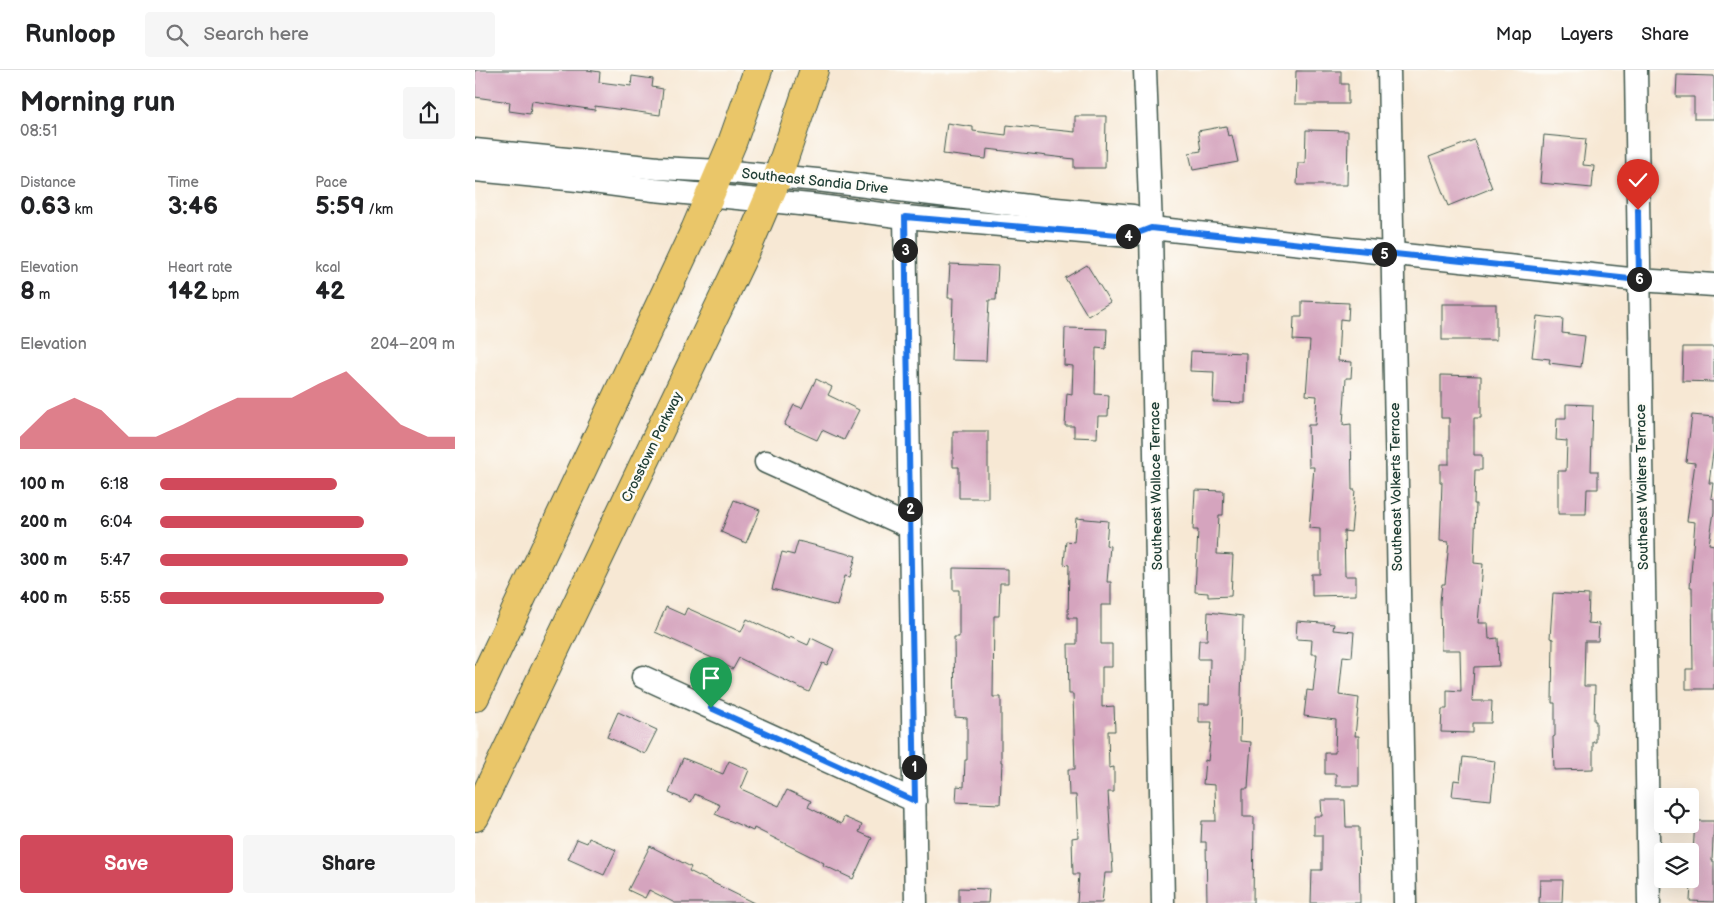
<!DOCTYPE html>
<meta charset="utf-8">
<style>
:root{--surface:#fff;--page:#f6f6f6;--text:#202124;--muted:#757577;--line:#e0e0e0;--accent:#d1495b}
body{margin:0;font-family:"Balsamiq Sans",sans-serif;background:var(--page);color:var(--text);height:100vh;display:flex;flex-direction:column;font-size:19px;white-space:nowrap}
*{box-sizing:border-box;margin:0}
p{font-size:16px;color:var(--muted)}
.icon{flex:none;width:28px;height:28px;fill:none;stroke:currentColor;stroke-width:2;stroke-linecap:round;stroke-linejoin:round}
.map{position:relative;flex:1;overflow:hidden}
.side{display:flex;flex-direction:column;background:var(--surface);width:475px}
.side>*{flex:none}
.buttons{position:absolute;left:1179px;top:718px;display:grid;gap:10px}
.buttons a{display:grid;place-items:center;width:45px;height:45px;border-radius:5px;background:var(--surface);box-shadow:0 5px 20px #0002;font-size:25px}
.pin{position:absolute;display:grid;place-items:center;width:42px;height:42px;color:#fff;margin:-51px -21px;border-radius:50% 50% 50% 0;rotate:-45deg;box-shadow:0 0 5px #0007}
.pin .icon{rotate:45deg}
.km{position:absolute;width:25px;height:25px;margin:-12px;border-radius:50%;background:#222;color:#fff;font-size:14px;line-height:25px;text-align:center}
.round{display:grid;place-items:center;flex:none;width:52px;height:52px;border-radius:5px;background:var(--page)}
.headline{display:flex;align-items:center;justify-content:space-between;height:85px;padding:0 20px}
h1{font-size:28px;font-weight:700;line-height:38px}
.stats{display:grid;grid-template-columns:repeat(3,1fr);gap:8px;height:85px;padding:5px 20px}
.stats div{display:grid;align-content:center}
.stats b{font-size:25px;font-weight:700}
.stats small{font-size:14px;font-weight:400}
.stats p{font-size:14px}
.chart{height:140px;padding:10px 20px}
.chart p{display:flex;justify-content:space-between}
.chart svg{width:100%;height:90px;margin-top:5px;fill:var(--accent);opacity:.7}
.button{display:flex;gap:10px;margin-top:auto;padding:10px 20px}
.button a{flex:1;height:58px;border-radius:5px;background:var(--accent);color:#fff;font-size:20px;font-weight:700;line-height:58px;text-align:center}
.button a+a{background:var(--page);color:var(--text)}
ul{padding:0 20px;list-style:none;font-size:16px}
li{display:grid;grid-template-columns:80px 60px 1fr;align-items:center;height:38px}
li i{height:12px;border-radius:6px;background:var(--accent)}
header{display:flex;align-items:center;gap:30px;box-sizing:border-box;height:70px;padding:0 25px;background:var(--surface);border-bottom:1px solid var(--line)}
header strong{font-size:24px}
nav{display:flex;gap:28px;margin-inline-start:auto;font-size:18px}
.search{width:350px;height:45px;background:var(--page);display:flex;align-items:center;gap:12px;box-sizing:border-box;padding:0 18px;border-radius:5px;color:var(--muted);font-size:19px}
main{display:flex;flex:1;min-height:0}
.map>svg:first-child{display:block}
.building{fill:#d5a4be}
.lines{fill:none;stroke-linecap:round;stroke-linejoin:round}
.minor-casing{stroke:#3f574c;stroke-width:25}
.major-casing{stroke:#3f574c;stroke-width:30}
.minor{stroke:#fff;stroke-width:22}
.major{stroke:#eac669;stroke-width:28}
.route-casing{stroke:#fff;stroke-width:10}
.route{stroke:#1a73e8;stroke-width:6}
.labels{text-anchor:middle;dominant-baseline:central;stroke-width:5;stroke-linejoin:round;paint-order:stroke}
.street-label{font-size:14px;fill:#1f3d34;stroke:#fdfcf7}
</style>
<header>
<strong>Runloop</strong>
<div class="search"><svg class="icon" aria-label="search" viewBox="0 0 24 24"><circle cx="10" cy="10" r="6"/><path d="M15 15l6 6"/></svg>Search here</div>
<nav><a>Map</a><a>Layers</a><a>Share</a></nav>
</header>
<main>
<section class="side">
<div class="headline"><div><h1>Morning run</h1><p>08:51</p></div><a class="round"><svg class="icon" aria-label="share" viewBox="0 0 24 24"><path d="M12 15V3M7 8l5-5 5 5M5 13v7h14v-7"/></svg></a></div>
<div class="stats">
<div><p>Distance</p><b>0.63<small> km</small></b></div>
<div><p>Time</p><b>3:46</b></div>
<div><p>Pace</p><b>5:59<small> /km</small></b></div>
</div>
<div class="stats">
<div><p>Elevation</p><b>8<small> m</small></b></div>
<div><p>Heart rate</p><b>142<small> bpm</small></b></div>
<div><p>kcal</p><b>42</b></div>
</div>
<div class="chart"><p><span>Elevation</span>204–209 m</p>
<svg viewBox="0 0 160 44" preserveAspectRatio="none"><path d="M0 44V38L10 25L20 19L30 25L40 38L50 38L60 32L70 25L80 19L90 19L100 19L110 12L120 6L130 19L140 32L150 38L160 38V44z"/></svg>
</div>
<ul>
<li><b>100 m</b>6:18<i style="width:60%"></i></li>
<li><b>200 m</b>6:04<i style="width:69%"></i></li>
<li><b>300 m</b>5:47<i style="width:84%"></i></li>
<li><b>400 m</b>5:55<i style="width:76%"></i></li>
</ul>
<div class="button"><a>Save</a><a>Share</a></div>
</section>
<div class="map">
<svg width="1239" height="833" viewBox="0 0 1239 833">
<rect width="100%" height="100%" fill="#fdfcf7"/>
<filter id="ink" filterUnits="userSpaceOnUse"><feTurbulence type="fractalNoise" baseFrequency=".02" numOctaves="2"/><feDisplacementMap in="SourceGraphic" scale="10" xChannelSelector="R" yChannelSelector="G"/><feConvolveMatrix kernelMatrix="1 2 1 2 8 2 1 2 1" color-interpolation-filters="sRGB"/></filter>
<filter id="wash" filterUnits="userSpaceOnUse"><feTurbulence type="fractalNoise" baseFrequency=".0096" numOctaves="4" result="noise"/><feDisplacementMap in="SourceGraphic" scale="20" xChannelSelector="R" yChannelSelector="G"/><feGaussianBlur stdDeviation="1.12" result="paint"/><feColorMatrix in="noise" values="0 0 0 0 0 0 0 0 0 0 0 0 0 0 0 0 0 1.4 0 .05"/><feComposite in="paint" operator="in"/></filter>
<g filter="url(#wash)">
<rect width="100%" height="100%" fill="#f7e8d4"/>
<g id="blocks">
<g class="building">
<polygon points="0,0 112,0 125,2 124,12 156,16 157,6 178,9 177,17 188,19 185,45 120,36 120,40 57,31 55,44 34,41 35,32 0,27"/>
<polygon points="821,1 866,1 866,14 873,14 873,34 820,34"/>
<polygon points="1202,5 1239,6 1239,49 1219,49 1219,27 1201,27"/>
<polygon points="600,46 631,46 630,98 599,98 599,89 512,79 511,89 468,84 472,53 498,57 498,61 531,65 532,55 600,62"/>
<polygon points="751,56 753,66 757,65 763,92 718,100 714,83 726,81 723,61"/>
<polygon points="831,60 873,61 872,115 822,115 823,93 830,93"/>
<polygon points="1069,65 1111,69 1108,95 1119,96 1117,118 1065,113"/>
<polygon points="999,70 1017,118 973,136 954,87"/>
<polygon points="475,194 523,196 521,230 514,230 511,291 476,290 478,228 473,228"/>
<polygon points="612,195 635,232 613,246 590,208"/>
<polygon points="827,231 874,233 873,250 865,249 863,291 877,292 876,308 871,308 868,355 876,354 877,420 880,420 876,462 869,461 870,506 881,506 881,525 837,526 837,504 845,504 845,459 834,458 839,397 834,397 833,355 840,355 842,326 831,325 835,271 818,270 819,247 827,247"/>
<rect x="967" y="234" width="54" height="36"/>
<polygon points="1062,246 1088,249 1087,263 1110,266 1106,297 1074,293 1075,289 1057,287"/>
<polygon points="590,258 632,259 631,279 621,278 620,324 634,325 633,346 623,346 622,368 599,367 599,356 590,356 592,323 597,324 598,296 589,295"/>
<polygon points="1208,277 1239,277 1239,312 1207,311"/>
<polygon points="716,281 771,283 770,333 738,332 739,302 715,301"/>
<polygon points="966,305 1006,306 1006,348 999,348 999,385 1007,385 1007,400 1000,400 999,434 1001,434 999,493 1008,494 1003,553 1013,553 1014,569 1023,568 1024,596 999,597 997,631 1017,631 1016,653 998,653 998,663 966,662 967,639 972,639 972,620 986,621 985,580 966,580 965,531 967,514 970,514 974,472 965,471 967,412 965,412 965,394 974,394 974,348 966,348"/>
<polygon points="341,309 357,317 353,325 384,340 369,370 347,360 342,370 309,355 319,335 327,338"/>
<polygon points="1091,334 1118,335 1116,401 1123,401 1123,419 1112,419 1111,444 1083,444 1083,401 1091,401 1092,371 1081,370 1082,348 1091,348"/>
<polygon points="1217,345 1239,347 1239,375 1234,413 1238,413 1236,428 1239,429 1239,442 1234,474 1239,475 1239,619 1211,619 1211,599 1218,599 1217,517 1215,517 1220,452 1212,451 1220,393 1211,392"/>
<polygon points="478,361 513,361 513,428 484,428 484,397 478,397"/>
<polygon points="720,420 749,421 748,445 744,445 742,484 758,485 756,526 733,527 733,523 720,522 723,460 718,460"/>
<polygon points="259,430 285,440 271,473 246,462"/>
<polygon points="601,448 633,451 631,475 635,476 632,512 636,512 636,535 626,535 626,574 637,574 637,597 627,597 627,637 639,636 640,661 633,661 634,698 639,697 639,722 633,722 638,803 630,803 627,833 602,833 604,804 598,804 597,768 603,767 601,725 594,725 593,699 600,699 598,624 594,624 593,574 602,574 602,548 593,548 594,495 589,494 591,471 599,472"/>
<polygon points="323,471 381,486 375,507 370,506 362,536 297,519 307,482 319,485"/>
<polygon points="478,498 533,499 533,513 525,513 524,546 519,546 518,627 526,627 526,692 527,692 525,734 481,732 482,716 489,717 490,690 492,690 492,648 480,647 479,567 484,567 484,520 478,520"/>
<polygon points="1078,523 1114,525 1113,553 1124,554 1123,571 1110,571 1109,616 1120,616 1119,651 1121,651 1121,672 1118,672 1118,699 1079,700 1078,667 1080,666 1080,633 1077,633 1078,569 1075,568"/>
<polygon points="191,537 209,545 212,538 266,562 272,549 314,569 315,567 333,575 336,568 359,579 352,595 347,593 334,622 264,588 258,599 235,587 180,562"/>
<polygon points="733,542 768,546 765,671 776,672 773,718 768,718 768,747 779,747 778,833 732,833 731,772 726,772 727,751 741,751 740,715 728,714 730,690 733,691 737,652 724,652 724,634 734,634 735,589 723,589 724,570 732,570"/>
<polygon points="822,551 859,554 858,560 879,562 877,587 868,586 864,625 884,628 880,666 884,666 884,716 861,716 861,704 850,704 850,683 860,683 861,650 829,646 832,620 838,621 842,584 836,584 837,570 821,569"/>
<polygon points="143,642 182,660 170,684 132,667"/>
<polygon points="988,687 1020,691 1016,730 977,726 979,710 985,711"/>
<polygon points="208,688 248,704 254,691 274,700 266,719 304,736 312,720 336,731 333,737 366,754 369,747 387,755 384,762 397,768 378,809 348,795 349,793 279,758 278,761 240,744 245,735 220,724 216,732 194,723"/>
<polygon points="846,730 870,730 871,757 884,757 885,833 836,833 837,800 847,800 847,765 839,765 839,746 847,746"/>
<polygon points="1220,751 1239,751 1237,791 1239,791 1239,832 1215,831"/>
<polygon points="114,768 141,780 129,805 93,789 102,769 112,773"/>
<polygon points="175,776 216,797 214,801 279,833 200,833 174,820 170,828 153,820"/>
<polygon points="1065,810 1088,810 1087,833 1064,833"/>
<polygon points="484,818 514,819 513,833 484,833"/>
</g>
</g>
</g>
<g filter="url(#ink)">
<use href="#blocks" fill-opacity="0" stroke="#3f574c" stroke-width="1"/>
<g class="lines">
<defs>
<g id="minor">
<polyline points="670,0 676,158 688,833"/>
<polyline points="914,0 930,833"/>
<polyline points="1161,0 1174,833"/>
<polyline points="0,80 183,98 246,101 342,110 570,138 658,146 676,158 1164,210 1239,215"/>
<polyline points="0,100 103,110 179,120 335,135 430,147 655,166 676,158"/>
<polyline points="430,147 441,833"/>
<polyline points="291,392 435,457"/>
<polyline points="168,607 440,731"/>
</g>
<g id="major">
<polyline points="0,627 220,160 257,73 283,0"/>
<polyline points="0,747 274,174 303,106 339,0"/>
</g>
</defs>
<use href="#minor" class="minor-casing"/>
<use href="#major" class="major-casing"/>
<use href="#minor" class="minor"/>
<use href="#major" class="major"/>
</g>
</g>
<g class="lines" filter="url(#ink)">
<defs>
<polyline id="route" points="236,638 440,731 430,147 655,166 676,158 1164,210 1163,140"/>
</defs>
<use href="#route" class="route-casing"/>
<use href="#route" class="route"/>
</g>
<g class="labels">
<g class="street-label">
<text transform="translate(340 111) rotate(6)">Southeast Sandia Drive</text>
<text transform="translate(177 377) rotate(-64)">Crosstown Parkway</text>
<text transform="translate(681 416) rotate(-91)">Southeast Wallace Terrace</text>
<text transform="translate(921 417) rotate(-91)">Southeast Volkerts Terrace</text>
<text transform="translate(1167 417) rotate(-91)">Southeast Walters Terrace</text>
</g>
</g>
</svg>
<div class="buttons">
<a><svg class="icon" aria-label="locate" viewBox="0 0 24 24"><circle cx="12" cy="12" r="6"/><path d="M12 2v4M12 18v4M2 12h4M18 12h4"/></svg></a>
<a><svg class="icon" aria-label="layers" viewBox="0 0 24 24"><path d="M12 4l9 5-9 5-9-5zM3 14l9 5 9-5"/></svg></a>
</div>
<div class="pin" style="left:236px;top:638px;background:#1e9e55"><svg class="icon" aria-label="arrive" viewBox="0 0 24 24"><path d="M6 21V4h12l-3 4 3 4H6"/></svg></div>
<div class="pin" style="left:1163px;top:140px;background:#d93025"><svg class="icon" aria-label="check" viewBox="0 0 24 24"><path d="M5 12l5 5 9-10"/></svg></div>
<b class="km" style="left:439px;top:697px">1</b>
<b class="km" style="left:435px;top:439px">2</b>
<b class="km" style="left:430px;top:180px">3</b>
<b class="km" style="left:653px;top:166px">4</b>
<b class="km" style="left:909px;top:184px">5</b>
<b class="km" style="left:1164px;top:209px">6</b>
</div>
</main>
